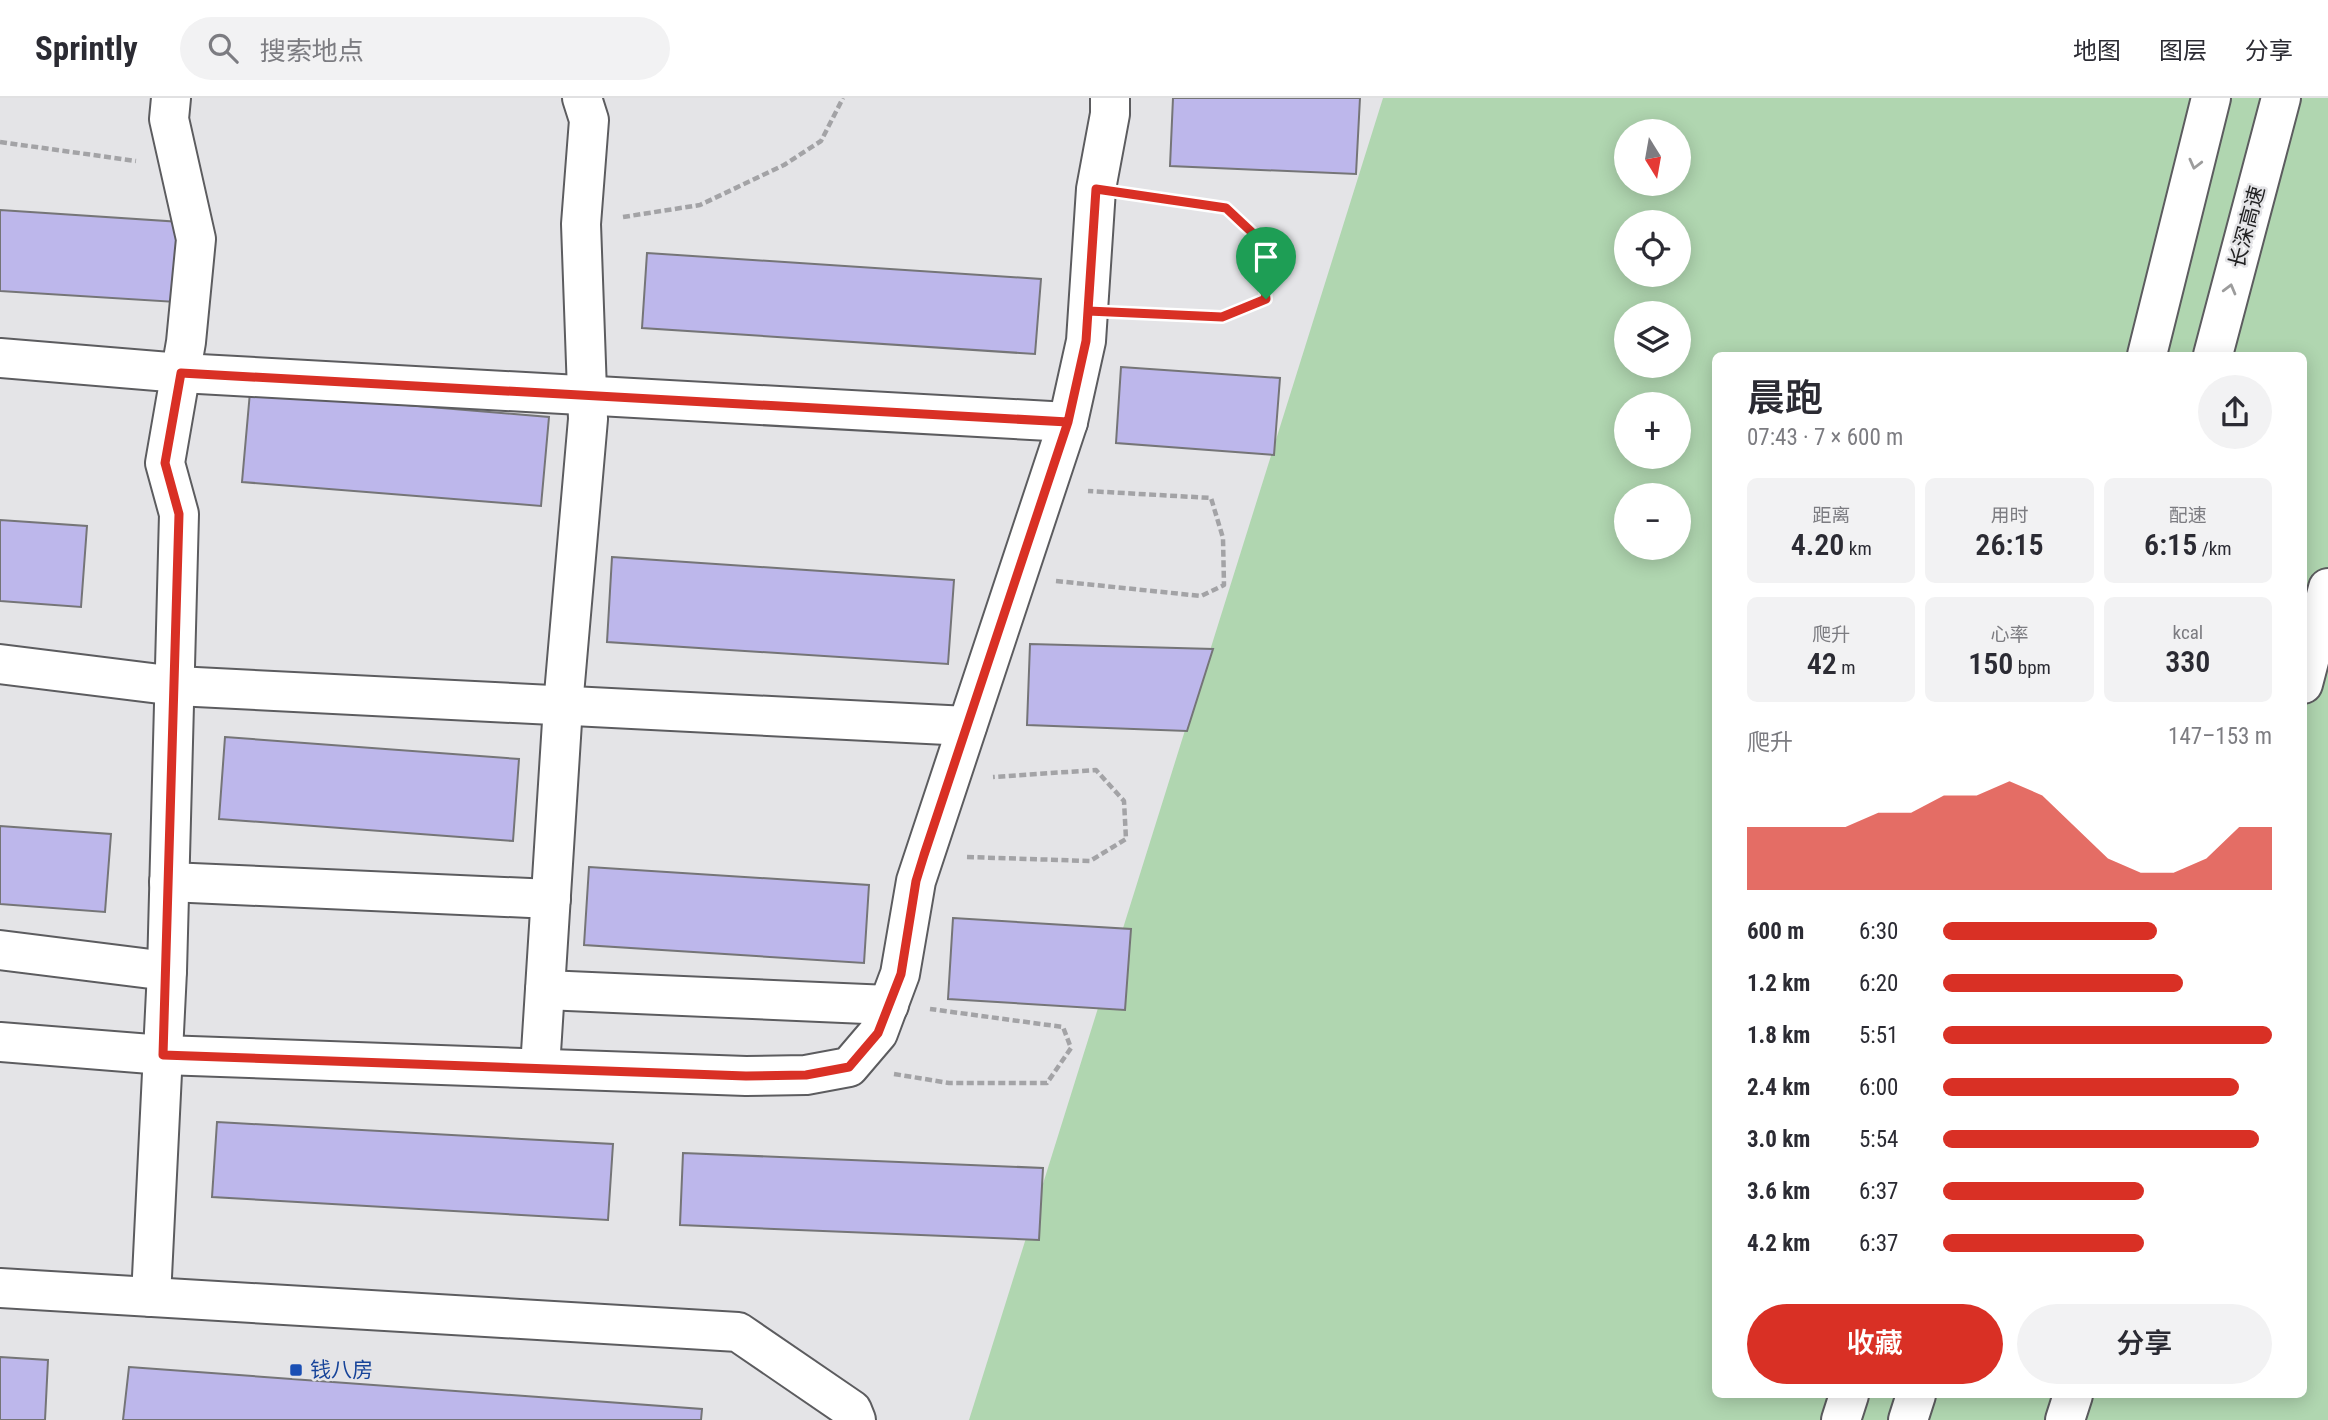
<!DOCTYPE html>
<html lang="zh">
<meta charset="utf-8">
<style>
:root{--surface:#fff;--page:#f2f2f3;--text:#2b2b33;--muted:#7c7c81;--line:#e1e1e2;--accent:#d93025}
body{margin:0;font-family:"Roboto Condensed","Noto Sans SC",sans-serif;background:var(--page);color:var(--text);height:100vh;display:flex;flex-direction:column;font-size:26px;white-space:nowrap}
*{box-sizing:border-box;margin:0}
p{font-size:23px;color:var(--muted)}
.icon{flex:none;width:38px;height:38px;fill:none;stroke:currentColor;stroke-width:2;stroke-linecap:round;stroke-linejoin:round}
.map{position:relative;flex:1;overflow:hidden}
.drawer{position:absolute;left:1712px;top:254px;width:595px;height:1046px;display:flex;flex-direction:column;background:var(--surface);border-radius:10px;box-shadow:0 4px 18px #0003}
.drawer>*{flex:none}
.needle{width:46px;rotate:169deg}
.fabs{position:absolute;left:1614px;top:21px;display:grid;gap:14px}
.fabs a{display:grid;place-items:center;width:77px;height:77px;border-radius:50%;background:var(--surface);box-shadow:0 4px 18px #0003;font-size:35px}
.pin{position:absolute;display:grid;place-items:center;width:60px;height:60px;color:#fff;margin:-72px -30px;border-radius:50% 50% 50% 0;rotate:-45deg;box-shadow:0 0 7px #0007}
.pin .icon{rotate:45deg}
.round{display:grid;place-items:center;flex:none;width:74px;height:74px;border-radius:37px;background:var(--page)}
.head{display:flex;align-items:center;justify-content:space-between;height:119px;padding:0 35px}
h1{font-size:38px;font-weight:600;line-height:52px}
.metrics{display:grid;grid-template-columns:repeat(3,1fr);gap:10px;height:119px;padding:7px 35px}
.metrics div{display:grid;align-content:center;border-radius:10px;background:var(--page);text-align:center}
.metrics b{font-size:30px;font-weight:600}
.metrics small{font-size:19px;font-weight:400}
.metrics p{font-size:19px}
.chart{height:196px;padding:14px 35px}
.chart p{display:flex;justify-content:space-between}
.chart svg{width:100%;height:126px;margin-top:7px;fill:var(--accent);opacity:.7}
.button{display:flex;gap:14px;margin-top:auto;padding:14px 35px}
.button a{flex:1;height:80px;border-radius:42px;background:var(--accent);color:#fff;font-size:28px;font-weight:600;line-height:80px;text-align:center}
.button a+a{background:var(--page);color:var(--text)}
ul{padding:0 35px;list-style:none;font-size:23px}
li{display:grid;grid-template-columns:112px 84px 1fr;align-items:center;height:52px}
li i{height:18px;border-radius:9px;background:var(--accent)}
header{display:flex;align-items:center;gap:42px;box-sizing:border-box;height:98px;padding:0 35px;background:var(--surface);border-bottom:2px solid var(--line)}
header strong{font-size:33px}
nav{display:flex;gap:38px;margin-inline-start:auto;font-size:24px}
.search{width:490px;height:63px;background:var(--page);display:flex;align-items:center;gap:18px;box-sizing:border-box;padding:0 24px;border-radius:38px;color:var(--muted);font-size:26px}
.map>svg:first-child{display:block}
.green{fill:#b0d6b0;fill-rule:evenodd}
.building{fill:#bdb7eb;stroke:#757577;stroke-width:2}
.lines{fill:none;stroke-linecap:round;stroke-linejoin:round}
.minor-casing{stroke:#5c5c5f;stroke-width:42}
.highway-casing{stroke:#5c5c5f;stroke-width:42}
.path{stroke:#a3a3a6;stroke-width:4.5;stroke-dasharray:7 3.5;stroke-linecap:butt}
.minor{stroke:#fff;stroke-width:38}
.highway{stroke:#fff;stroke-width:38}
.oneway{stroke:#9c9c9c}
.route-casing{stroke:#fff;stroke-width:14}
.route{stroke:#d93025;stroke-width:9}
.transit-dot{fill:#1a4fb4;stroke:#e4e4e7;stroke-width:2.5}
.labels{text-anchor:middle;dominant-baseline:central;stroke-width:5;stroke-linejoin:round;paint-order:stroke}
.street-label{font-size:21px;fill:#222223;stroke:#e4e4e7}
.transit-label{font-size:21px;fill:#164399;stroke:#e4e4e7;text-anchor:start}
</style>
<header>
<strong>Sprintly</strong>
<div class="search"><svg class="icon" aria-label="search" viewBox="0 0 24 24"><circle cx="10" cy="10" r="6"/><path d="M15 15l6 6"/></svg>搜索地点</div>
<nav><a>地图</a><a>图层</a><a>分享</a></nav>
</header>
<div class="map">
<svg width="2328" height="1322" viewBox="0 0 2328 1322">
<rect width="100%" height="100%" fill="#e4e4e7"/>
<path class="green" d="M1383,0H2328V1322H969ZM1626,33H1678V86H1626ZM1626,124H1678V177H1626ZM1626,215H1678V268H1626ZM1715,257H2303V1297H1715ZM1626,306H1678V359H1626ZM1626,397H1678V450H1626Z"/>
<g class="building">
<polygon points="1173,0 1360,0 1356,76 1170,68"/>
<polygon points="0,112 181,124 176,204 0,193"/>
<polygon points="647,155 1041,181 1035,256 642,230"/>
<polygon points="1121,269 1280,280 1274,357 1116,345"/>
<polygon points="250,294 549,319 541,408 242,384"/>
<polygon points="0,422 87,428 81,509 0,503"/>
<polygon points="612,459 954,482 948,566 607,544"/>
<polygon points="1030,546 1213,551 1187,633 1027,627"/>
<polygon points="225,639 519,661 513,743 219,721"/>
<polygon points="0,728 111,736 105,814 0,806"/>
<polygon points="589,769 869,787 864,865 584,847"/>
<polygon points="953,820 1131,831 1125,912 948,901"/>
<polygon points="217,1024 613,1046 608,1122 212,1099"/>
<polygon points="683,1055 1043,1070 1039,1142 680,1127"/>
<polygon points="0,1259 48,1262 45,1322 0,1322"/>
<polygon points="129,1269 702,1311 701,1322 123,1322"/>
</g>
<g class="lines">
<defs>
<g id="minor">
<polyline points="0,260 181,275 1068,324"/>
<polyline points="0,566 176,588 967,628"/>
<polyline points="2303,586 2328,490"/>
<polyline points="169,784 551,801"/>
<polyline points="0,852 167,873"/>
<polyline points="545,892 889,907"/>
<polyline points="0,944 163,957 746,978 806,977 849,969 878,935 900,876 916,783 1068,324 1086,243 1096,91 1110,16 1110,0"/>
<polyline points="540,970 563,608 588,321 581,126 589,22 582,0"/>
<polyline points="0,1190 738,1234 852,1312 856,1322"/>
<polyline points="151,1199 167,873 179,416 165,365 186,244 196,141 169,21 171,0"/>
<polyline points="2065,1322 2073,1297"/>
</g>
<g id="highway">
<polyline points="2147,257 2211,0"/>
<polyline points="2213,257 2281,0"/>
<polyline points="1841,1322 1849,1297"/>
<polyline points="1908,1322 1916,1297"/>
</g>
</defs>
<use href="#minor" class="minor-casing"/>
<use href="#highway" class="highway-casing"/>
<g class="path">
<polyline points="0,44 136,63"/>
<polyline points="623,119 700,107 784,67 821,43 843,0"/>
<polyline points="1128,215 1222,219 1266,200 1259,141 1226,109 1136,97"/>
<polyline points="1056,483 1201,498 1224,487 1223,440 1211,400 1088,393"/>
<polyline points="967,759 1090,763 1126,741 1124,703 1096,672 993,679"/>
<polyline points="894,976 949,985 1047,985 1071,950 1063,929 930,911"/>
</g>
<use href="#minor" class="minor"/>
<use href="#highway" class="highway"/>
</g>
<defs><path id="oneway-chevron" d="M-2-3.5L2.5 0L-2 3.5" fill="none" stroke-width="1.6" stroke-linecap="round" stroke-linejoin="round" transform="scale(1.75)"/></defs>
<g class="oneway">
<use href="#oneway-chevron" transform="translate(2195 66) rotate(104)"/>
<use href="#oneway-chevron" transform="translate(2230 191) rotate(-75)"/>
</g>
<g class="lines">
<defs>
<polyline id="route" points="1266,201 1222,219 1088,213 1086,243 1068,324 181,275 165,365 179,416 163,957 746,978 806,977 849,969 878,935 901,876 916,783 924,757 1068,324 1086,243 1096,91 1226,110 1259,141 1266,201"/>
</defs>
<use href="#route" class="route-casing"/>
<use href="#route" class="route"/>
</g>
<rect class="transit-dot" x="289" y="1265" width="14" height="14" rx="3.5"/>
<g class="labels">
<g class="street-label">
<text transform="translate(2247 129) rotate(-75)">长深高速</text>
</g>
<g class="transit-label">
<text x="310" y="1272">钱八房</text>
</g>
</g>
</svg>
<div class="fabs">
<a><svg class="needle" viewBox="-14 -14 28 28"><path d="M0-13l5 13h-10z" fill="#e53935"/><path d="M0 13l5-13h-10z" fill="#7c7c81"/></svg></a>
<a><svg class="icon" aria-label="locate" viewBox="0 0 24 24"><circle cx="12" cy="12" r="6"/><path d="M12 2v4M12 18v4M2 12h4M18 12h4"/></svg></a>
<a><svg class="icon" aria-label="layers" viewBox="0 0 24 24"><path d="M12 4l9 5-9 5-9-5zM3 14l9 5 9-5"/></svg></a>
<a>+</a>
<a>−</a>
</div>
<div class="pin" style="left:1266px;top:201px;background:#1e9e55"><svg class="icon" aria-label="arrive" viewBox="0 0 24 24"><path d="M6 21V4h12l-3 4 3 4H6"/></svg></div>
<section class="drawer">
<div class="head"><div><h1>晨跑</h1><p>07:43 · 7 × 600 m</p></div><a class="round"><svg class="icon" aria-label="share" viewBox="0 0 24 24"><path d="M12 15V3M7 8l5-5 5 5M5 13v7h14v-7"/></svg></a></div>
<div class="metrics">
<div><p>距离</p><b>4.20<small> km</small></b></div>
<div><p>用时</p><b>26:15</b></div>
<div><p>配速</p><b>6:15<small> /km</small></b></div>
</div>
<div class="metrics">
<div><p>爬升</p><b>42<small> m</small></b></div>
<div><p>心率</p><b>150<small> bpm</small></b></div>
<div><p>kcal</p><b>330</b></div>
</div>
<div class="chart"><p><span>爬升</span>147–153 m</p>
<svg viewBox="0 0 160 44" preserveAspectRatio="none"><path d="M0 44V22L10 22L20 22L30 22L40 17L50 17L60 11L70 11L80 6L90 11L100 22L110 33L120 38L130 38L140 33L150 22L160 22V44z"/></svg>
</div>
<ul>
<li><b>600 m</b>6:30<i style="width:65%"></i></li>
<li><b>1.2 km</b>6:20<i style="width:73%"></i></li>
<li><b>1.8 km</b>5:51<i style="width:100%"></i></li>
<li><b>2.4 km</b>6:00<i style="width:90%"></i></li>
<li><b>3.0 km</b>5:54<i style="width:96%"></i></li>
<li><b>3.6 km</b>6:37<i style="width:61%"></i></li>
<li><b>4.2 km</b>6:37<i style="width:61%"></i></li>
</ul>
<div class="button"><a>收藏</a><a>分享</a></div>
</section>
</div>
